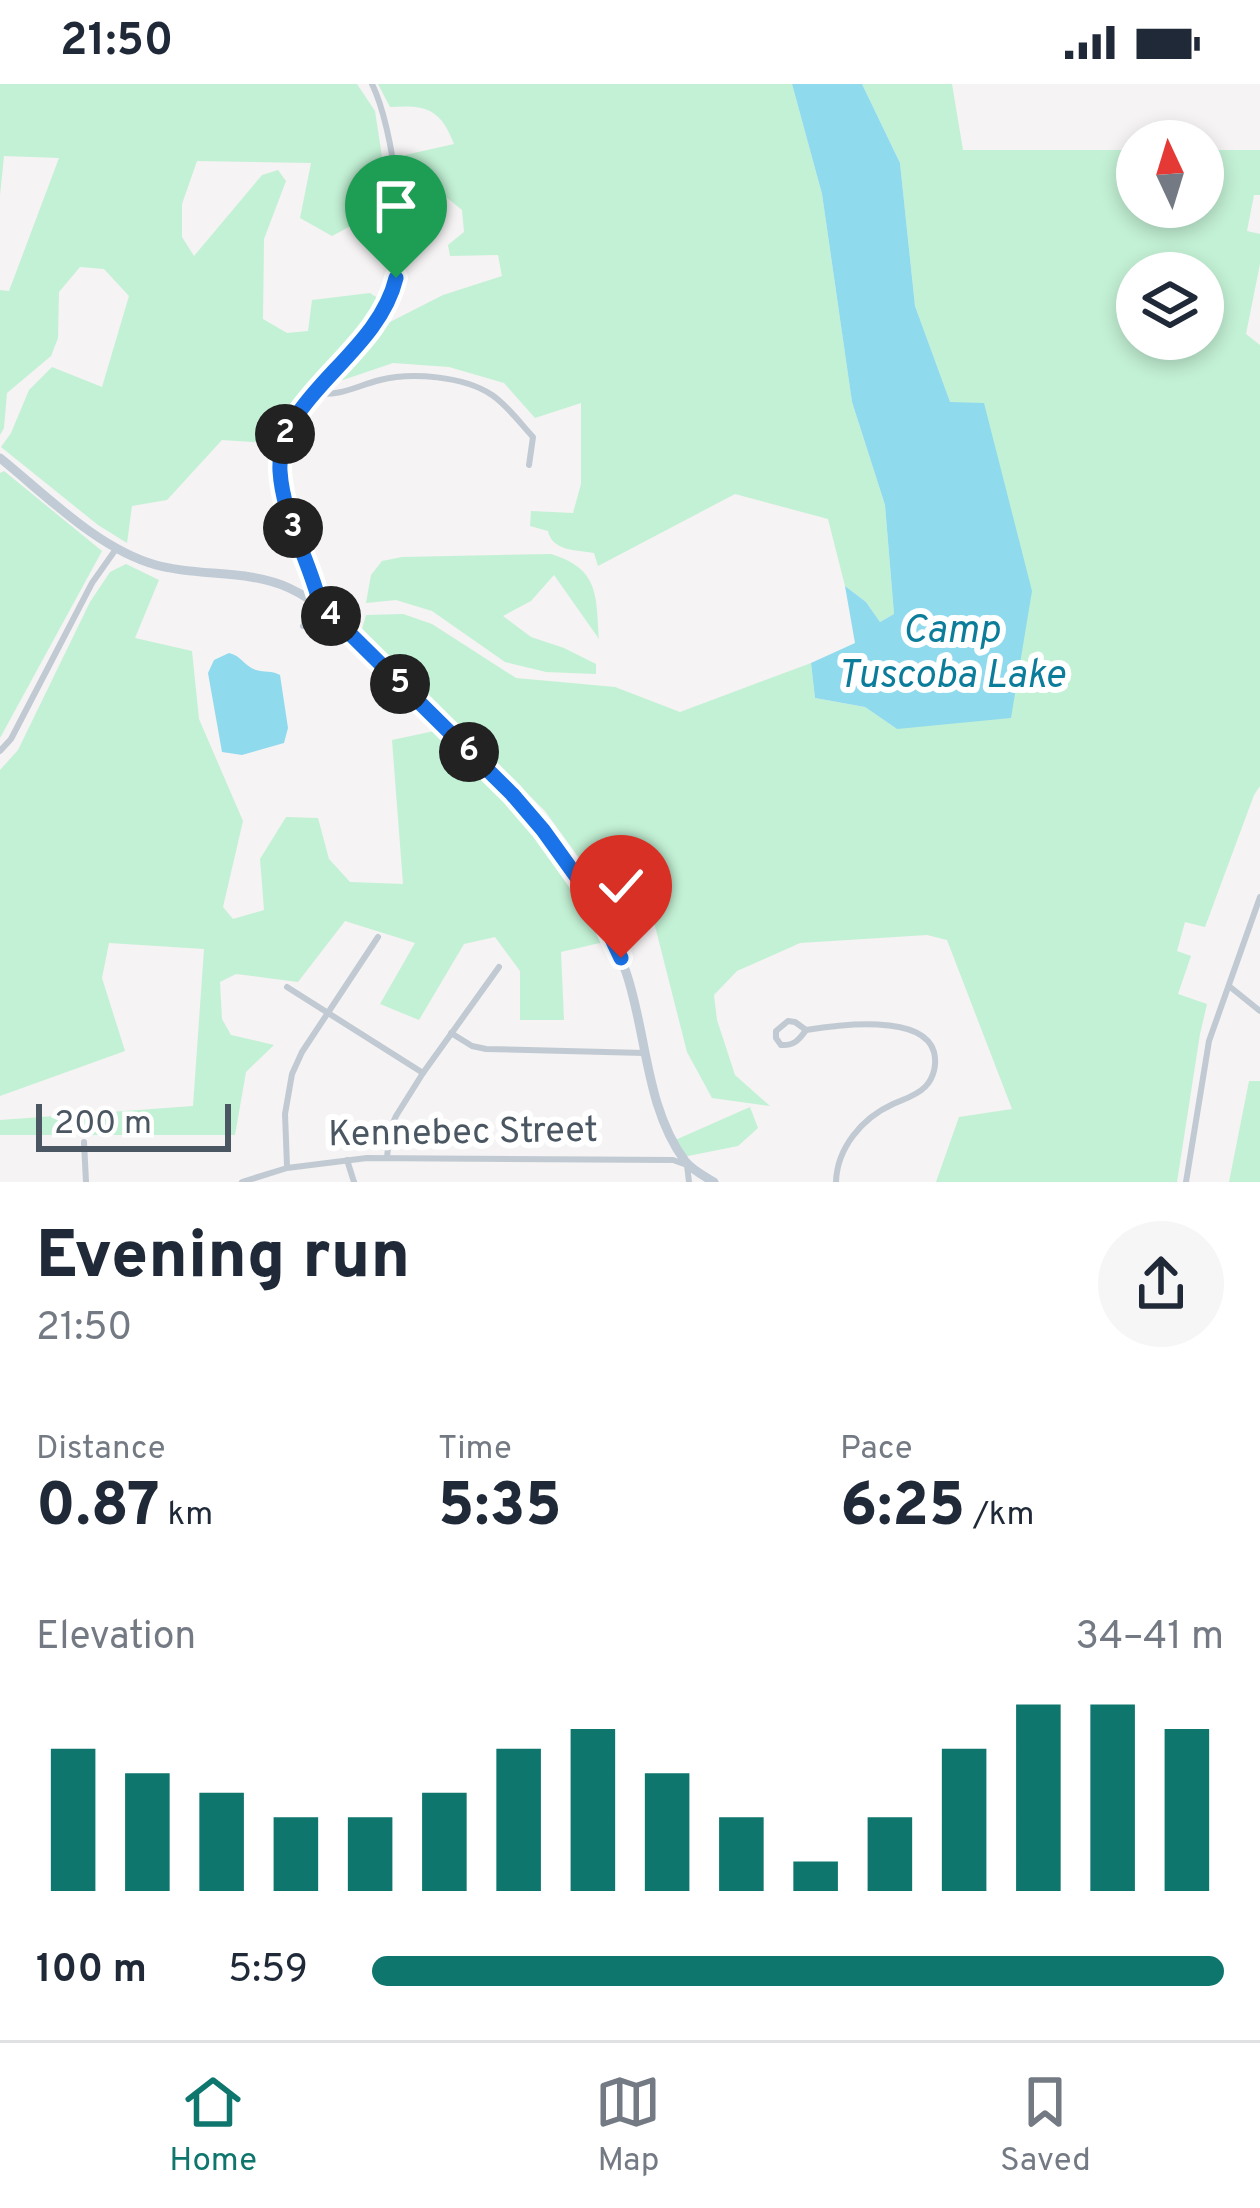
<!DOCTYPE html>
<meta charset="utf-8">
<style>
:root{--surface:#fff;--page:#f6f6f7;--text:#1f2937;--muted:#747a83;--line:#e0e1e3;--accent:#0f766e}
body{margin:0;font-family:Overpass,sans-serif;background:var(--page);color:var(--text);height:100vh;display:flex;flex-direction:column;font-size:45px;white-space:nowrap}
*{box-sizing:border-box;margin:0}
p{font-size:39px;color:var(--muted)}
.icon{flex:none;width:66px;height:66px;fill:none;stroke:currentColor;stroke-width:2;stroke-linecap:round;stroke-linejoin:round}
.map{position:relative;height:1098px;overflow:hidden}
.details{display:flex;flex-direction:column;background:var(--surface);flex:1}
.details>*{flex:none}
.needle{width:78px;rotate:356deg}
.tools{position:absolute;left:1116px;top:36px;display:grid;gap:24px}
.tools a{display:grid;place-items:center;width:108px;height:108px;border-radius:50%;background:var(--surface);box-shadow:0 6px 18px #0003;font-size:60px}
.scale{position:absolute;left:36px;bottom:30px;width:195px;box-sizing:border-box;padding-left:12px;border:6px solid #4a5661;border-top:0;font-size:33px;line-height:42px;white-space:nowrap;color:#4a5661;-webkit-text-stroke:9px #fff;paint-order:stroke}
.pin{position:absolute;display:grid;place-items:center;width:102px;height:102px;color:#fff;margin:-123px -51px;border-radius:50% 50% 50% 0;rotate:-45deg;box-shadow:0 0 12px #0007}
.pin .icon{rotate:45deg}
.km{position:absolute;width:60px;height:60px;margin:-30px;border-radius:50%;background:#222;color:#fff;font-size:33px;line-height:60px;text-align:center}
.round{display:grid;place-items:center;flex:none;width:126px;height:126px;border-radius:63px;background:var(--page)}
.overview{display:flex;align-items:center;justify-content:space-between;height:204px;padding:0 36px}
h1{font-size:66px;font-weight:800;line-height:90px}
.figures{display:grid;grid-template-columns:repeat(3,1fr);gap:18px;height:204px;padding:12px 36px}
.figures div{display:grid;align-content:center}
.figures b{font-size:60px;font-weight:800}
.figures small{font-size:33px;font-weight:400}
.figures p{font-size:33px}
.chart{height:336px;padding:24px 36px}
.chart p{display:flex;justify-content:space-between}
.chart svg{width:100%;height:216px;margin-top:12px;stroke:var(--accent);stroke-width:6}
ul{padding:0 36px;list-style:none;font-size:39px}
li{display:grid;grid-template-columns:192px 144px 1fr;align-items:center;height:90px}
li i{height:30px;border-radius:15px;background:var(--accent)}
.status{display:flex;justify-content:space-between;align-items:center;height:84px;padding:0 60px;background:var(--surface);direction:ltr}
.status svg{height:33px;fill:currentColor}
.dock{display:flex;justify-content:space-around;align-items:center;height:168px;border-top:3px solid var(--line);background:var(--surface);font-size:33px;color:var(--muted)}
.dock a{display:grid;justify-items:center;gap:6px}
.dock .on{color:var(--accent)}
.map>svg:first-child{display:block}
.green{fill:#c3f1d5;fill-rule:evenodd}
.water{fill:#90daee}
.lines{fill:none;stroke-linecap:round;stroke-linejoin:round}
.street{stroke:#c1cad2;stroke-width:6}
.secondary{stroke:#c1cbd6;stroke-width:9}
.route-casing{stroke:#fff;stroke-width:24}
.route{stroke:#1a73e8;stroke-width:15}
.labels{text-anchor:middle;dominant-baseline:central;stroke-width:12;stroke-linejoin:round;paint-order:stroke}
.street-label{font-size:36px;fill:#4a5661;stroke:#fff}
.water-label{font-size:39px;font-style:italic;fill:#0c7c9b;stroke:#fff}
</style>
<div class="status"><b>21:50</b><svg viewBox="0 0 49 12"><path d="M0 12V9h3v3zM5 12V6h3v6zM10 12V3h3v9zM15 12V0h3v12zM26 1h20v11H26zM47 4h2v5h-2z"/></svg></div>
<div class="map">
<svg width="1260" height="1098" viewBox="0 0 1260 1098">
<rect width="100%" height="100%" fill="#f5f3f3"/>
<g class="green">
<polygon points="0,0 357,0 375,27 392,137 360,137 332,152 300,134 311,79 197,77 182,120 182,153 194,172 262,91 278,86 286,97 264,155 263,235 287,249 308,247 312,216 370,209 382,217 359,253 305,305 267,359 222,356 167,416 132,422 127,459 98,441 1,363 11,349 29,306 52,283 102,303 129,212 104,185 80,183 59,208 58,254 51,272 7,309 4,344 0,351 0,206 9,207 59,74 4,72 0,111"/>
<path d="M378,0H792L822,110L852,318L885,421L894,530L880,538L866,518L845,502L828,435L735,410L598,482L594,469C576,466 552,467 548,447L530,442L531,427L573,429L581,400V319L535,334L504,299L449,283L393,279L340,297L386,240L443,211L502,192L498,171L450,172L448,161L464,148L462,126L446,113L430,84L409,86L405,71L454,60C440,24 426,21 390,23Z"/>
<path d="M862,0H952L963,66H1137V123H1203V66H1260V111H1254L1247,147L1260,150V180L1246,250L1260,261V702L1254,711L1205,843L1185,838L1177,867L1191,872L1178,910L1207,920L1200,950L1177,1098H936L959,1033L1012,1025L947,856L927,851L800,859L737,887L714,911L717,936L735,991L770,1022L712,1014L687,968L655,842L631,778L593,793L545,727L362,545L366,531L403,530L432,540L516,594L615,603L680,628L811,579L815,614L865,623L897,645L950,319L915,222L900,79ZM1137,189H1203V255H1137Z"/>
<polygon points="4,387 102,467 0,654 0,389"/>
<path d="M551,470C599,485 596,510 599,555L554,491L531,517L503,532L531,553L564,564L596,580V590L546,588L505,578L432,527L396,516L366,519L371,491L382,477L402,473Z"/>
<path d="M126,480L159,496L135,554L192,567L199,635L243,737L223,823L233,835L264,826L260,775L286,733L318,734L329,775L350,798L403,800L392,656L439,646C505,715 565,768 604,858L561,868L564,936H520V887L495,853L464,860L419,936L380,920L415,859L345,837L298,898L236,890L220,898L222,935L231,951L274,961L246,988L235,1051H0V1036L193,1022L204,865L109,859L102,894L125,967L0,1012V686L18,666L90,518L110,488Z"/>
<polygon points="1249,997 1260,997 1260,1098 1229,1098"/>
<polygon points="750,1023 758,1044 738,1062 683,1073 673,1057"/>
</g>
<g class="water">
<polygon points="792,0 862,0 900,79 915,222 950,318 984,319 1032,507 1011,634 897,645 865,623 815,614 811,579 855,559 845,502 866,518 880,538 894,530 885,421 852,318 822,110"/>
<path d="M229,569C242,572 244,582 256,586C265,589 271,586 280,591L288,644L284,659L242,671L222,668L208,589L214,576Z"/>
</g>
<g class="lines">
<g class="street">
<path d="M315,309C340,313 356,302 380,296C411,288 464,292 492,311C507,321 520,339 533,353L529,381"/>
<path d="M303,542L319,520C307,468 271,417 281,361C288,325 336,288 360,261C374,245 386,227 393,207C408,159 394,45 372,0"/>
<polyline points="0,667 11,655 92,499 116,465"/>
<polyline points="1229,902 1260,927"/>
<polyline points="287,903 423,989"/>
<path d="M788,937L795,938L806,946C799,956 794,962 781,961L776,954V947Z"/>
<path d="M806,946C837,941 923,929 934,968C937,980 934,994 925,1003C916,1012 904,1015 893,1020C862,1034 837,1064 836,1098"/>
<polyline points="451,949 472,962 486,965 644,969"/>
<polyline points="84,1058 86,1098"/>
<polyline points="387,1073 390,1046 396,1032 423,989 499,883"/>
<polyline points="347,1076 354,1098"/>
<polyline points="287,1082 285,1030 292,990 302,968 378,853"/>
<polyline points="242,1098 287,1084 367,1074 673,1076 687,1081 689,1098"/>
<polyline points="1186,1098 1209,957 1260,813"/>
</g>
<path class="secondary" d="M0,374C46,411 98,465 156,481C199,493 248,485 289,504C331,523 359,561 391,593C443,643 498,692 545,747C580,789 608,836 626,888C647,949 645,1023 685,1077C692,1086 704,1092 714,1098"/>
</g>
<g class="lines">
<defs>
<path id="route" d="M396,194C377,273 276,312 280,387C283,434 309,475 320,520L512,710L543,746L594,817L621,874"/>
</defs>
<use href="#route" class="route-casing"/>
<use href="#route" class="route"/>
</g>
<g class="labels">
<g class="street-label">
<text transform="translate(463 1050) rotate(-1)">Kennebec Street</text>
</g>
<g class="water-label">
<text x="951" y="548">Camp<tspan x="951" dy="45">Tuscoba Lake</tspan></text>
</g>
</g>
</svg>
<div class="tools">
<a><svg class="needle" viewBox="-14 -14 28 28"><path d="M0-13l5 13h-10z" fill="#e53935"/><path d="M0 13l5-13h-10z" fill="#747a83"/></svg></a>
<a><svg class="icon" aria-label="layers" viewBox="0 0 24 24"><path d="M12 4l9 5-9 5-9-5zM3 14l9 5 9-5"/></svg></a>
</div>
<div class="scale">200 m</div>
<div class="pin" style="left:396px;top:194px;background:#1e9e55"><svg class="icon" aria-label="arrive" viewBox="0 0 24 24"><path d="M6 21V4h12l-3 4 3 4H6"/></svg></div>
<div class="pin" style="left:621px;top:874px;background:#d93025"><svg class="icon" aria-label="check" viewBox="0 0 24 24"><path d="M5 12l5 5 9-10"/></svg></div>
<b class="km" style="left:285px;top:350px">2</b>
<b class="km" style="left:293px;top:444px">3</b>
<b class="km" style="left:331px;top:532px">4</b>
<b class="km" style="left:400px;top:600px">5</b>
<b class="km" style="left:469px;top:668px">6</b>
</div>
<section class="details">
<div class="overview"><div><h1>Evening run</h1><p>21:50</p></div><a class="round"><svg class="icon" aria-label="share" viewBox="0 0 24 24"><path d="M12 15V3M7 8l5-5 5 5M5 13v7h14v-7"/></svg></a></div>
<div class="figures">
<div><p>Distance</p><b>0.87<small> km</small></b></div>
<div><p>Time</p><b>5:35</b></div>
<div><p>Pace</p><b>6:25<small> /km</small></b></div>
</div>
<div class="chart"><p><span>Elevation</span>34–41 m</p>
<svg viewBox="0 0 160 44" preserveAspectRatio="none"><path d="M5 44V15M15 44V20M25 44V24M35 44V29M45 44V29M55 44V24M65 44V15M75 44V11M85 44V20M95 44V29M105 44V38M115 44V29M125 44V15M135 44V6M145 44V6M155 44V11"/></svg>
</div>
<ul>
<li><b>100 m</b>5:59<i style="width:100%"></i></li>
</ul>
</section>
<nav class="dock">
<a class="on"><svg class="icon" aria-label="home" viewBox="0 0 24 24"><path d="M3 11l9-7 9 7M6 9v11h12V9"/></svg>Home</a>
<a><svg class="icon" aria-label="map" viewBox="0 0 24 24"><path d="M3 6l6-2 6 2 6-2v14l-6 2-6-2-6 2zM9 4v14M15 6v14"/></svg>Map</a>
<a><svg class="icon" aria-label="saved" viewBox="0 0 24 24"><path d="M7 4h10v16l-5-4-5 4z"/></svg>Saved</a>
</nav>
